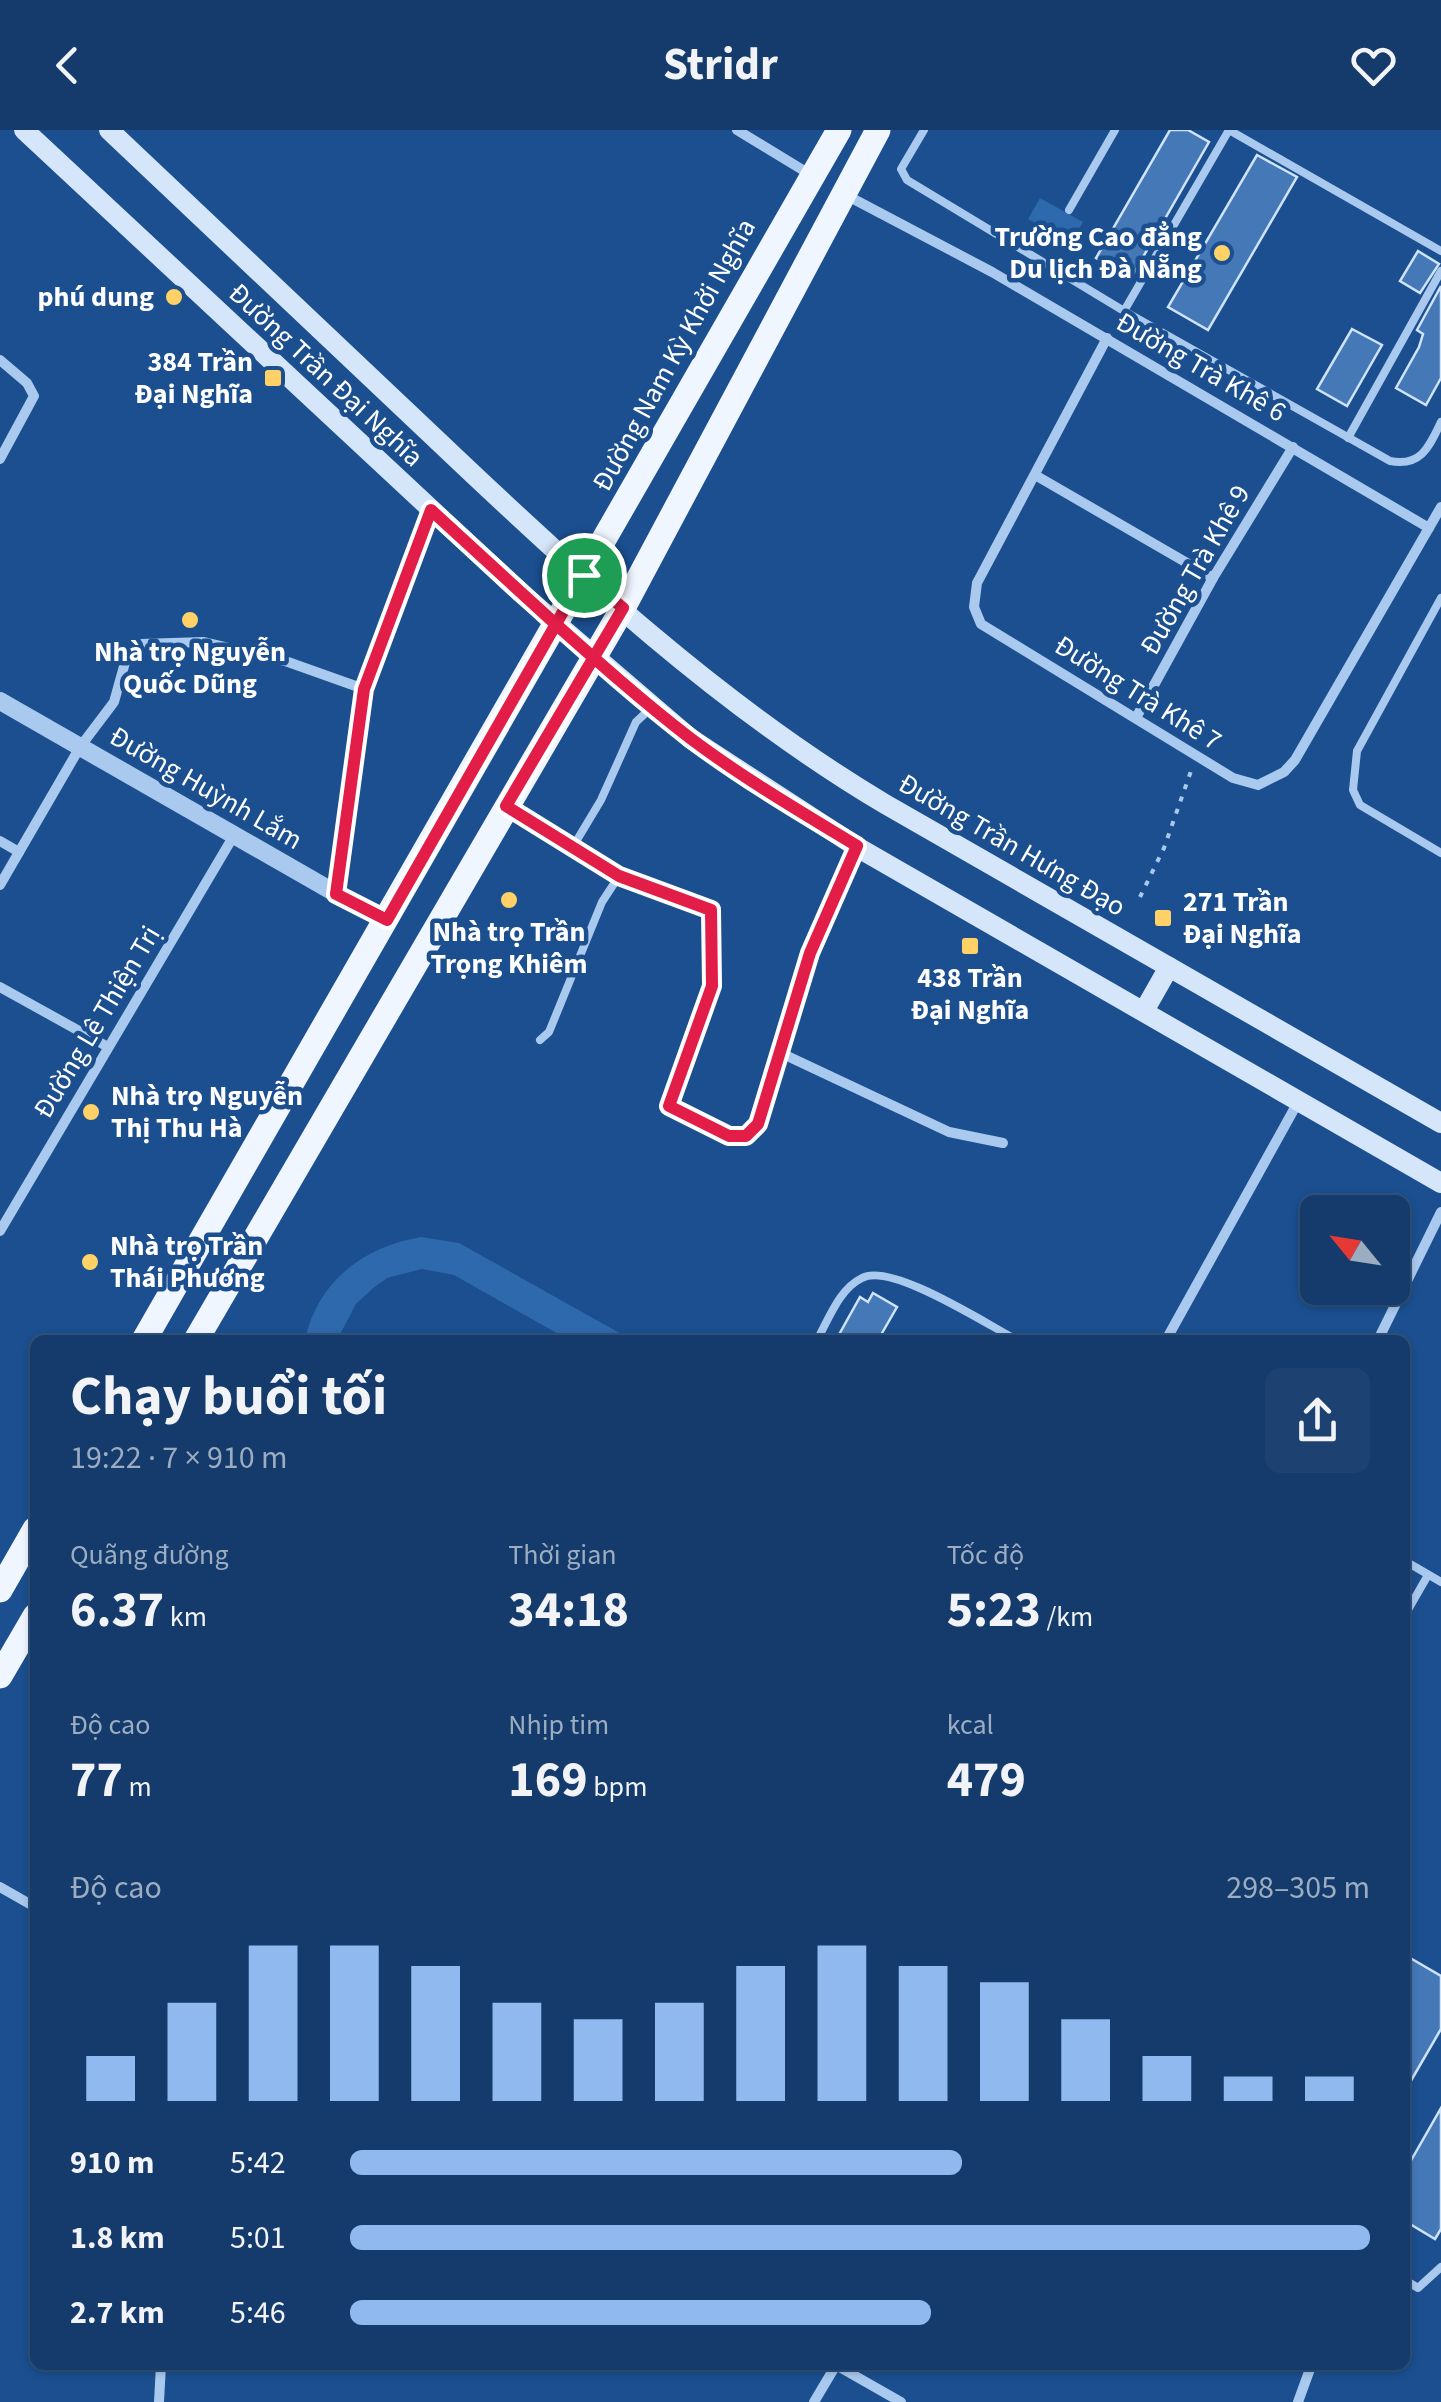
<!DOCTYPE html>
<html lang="vi">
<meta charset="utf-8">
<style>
:root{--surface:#143b6b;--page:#1d4271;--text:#f1f3f6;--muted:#9dadc1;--line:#33557e;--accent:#90b9f0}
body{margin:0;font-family:"Source Sans 3",sans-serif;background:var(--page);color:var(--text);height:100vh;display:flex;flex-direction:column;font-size:38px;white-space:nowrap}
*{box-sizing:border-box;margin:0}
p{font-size:32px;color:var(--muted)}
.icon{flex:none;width:55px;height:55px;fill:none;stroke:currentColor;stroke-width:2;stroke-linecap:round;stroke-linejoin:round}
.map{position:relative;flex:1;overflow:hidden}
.drawer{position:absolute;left:30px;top:1205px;width:1380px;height:1035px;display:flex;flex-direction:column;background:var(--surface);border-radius:15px;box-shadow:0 2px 8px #0004,0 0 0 2px var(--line)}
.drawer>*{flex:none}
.needle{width:65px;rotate:300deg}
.tools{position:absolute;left:1300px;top:1065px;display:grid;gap:20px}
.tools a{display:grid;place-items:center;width:110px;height:110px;border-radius:15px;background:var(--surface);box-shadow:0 2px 8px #0004,0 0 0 2px var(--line);font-size:50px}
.pin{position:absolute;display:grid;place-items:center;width:85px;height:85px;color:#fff;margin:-42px;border:5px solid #fff;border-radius:50%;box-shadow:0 2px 10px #0007}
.round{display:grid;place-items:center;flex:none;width:105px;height:105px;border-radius:15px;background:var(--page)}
.head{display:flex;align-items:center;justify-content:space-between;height:170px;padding:0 40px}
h1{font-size:55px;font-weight:700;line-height:75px}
.metrics{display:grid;grid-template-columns:repeat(3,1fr);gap:15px;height:170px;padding:10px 40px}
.metrics div{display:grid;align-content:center}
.metrics b{font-size:50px;font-weight:700}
.metrics small{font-size:28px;font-weight:400}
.metrics p{font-size:28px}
.chart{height:280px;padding:20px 40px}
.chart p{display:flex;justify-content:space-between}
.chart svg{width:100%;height:180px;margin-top:10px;stroke:var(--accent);stroke-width:6}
ul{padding:0 40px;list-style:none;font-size:32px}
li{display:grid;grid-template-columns:160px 120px 1fr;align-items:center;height:75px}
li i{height:25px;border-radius:12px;background:var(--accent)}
header{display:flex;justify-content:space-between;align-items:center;height:130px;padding:0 40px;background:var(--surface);font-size:45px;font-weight:700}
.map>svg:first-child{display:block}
.green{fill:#2e69ad}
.building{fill:#4478b7;stroke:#cfe3fa;stroke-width:2.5}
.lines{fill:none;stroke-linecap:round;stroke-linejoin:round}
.path{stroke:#a9c9ee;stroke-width:4;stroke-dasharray:5 8;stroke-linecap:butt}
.service{stroke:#a9c9ee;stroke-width:8}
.minor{stroke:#a9c9ee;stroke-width:10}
.tertiary{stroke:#a9c9ee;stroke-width:18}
.secondary{stroke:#d6e6fa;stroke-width:20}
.primary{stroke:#f0f6ff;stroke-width:25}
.route-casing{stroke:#fff;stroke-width:20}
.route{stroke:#e11d48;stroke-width:12}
.poi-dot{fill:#ffd166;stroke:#1b4f8f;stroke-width:4}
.labels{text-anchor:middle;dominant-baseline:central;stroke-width:9;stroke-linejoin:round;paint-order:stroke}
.poi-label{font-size:28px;font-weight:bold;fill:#fff;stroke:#1b4f8f;text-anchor:end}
.street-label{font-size:28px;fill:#fff;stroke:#1b4f8f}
</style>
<header><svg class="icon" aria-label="back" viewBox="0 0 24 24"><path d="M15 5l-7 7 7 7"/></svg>Stridr<svg class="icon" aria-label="heart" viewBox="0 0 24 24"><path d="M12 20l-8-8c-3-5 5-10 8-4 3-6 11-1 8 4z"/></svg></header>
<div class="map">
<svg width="1441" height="2272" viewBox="0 0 1441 2272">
<rect width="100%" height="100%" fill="#1b4f8f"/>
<g class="green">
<polygon points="1040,68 1083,92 1071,113 1028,89"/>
<path d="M421,1107L459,1113L632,1210H569L454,1145L422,1139L387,1148L372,1159L356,1174L337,1210H305C318,1150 364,1117 421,1107Z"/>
</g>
<g class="building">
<polygon points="1170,0 1188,0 1209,12 1131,148 1096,128"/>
<polygon points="1257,25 1297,47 1208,200 1168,177"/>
<polygon points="1418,121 1439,134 1420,163 1400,151"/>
<polygon points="1441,156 1441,248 1426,275 1396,258 1419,217 1423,204 1417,200"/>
<polygon points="1352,199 1382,215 1347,276 1317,259"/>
<polygon points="873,1163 897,1177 878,1210 836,1210 860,1167 868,1172"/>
<polygon points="1405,1825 1441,1846 1441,1899 1405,1961"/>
<polygon points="1441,1978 1441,2099 1435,2109 1405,2091 1405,2041"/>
</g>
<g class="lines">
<polyline class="path" points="1140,767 1164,718 1191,641"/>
<g class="service">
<path d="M924,0L901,39L907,50L1124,181L1390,331C1421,337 1429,317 1441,292"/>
<polyline points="1229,0 1441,121"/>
<polyline points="1069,80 1115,0"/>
<polyline points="1124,181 1229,0"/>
<polyline points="1348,308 1441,141"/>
<polyline points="1441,468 1357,621 1353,660 1360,675 1441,723"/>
<polyline points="509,678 619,746 711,780 711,857 669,976 682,985"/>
<polyline points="574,715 601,670 636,592 652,577"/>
<polyline points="540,910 549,902 602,772 619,746"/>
<path d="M817,1210C829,1189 839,1159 862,1148C891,1132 986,1194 1017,1210"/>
<polyline points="1405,1431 1441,1452"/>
<polyline points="1405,1485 1428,1445"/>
<polyline points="1405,2150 1418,2158 1441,2137"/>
</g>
<g class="minor">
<polyline points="737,0 811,45"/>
<polyline points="844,64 992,142 1429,398"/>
<polyline points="1107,208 977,453 974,477 981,494 1233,648 1258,655 1284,642 1295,630 1441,377"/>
<polyline points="0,230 27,253 34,266 0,329"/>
<polyline points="1035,345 1213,448"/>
<polyline points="1137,586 1213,448 1293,317"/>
<polyline points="0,711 19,722"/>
<polyline points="0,755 80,617 114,572 126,529 141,514 204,512 288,532 364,559"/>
<polyline points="386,790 337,764 364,559 431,381"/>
<polyline points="0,857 108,917"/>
<polyline points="783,924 949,1002 1003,1013"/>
<polyline points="682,985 738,1008 758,994 810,823 856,717"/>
<polyline points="0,1101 233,707"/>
<polyline points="1166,1210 1298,972"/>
<polyline points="1378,1210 1441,1082"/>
<polyline points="0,1757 35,1777"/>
<polyline points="836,2235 901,2272"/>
<polyline points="159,2272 161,2235"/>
<polyline points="814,2272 836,2235"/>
<polyline points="1298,2272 1310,2239"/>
</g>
<polyline class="tertiary" points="0,571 337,764"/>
<g class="secondary">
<polyline points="24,0 521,463 691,609 857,717 1441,1053"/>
<path d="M109,0C219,104 329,208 439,312C578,444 720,576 885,674L1441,993"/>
<polyline points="1144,881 1169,837"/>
</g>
<g class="primary">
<polyline points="144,1210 839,0"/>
<polyline points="196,1210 623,478 878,0"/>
<polyline points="0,1460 35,1399"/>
<polyline points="0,1546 35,1486"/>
</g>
</g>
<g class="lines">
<defs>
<path id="route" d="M584,445L387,790L336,764L364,559L431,380L550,489C596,530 642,571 690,608C743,648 801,682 857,716L810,823L758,994L746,1006H729L669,976L712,856L711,780L619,746L506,676L623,478L584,445"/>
</defs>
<use href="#route" class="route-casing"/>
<use href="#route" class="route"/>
</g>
<g class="poi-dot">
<circle cx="1222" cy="123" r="10"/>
<circle cx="174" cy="167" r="10"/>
<rect x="263" y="238" width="20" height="20" rx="5"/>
<circle cx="190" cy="490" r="10"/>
<circle cx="509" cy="770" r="10"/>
<rect x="1153" y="778" width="20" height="20" rx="5"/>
<rect x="960" y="806" width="20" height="20" rx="5"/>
<circle cx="91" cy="982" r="10"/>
<circle cx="90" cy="1132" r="10"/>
</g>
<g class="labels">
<g class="poi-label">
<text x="1202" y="107">Trường Cao đẳng<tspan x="1202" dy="32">Du lịch Đà Nẵng</tspan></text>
<text x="154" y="167">phú dung</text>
<text x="253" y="232">384 Trần<tspan x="253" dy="32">Đại Nghĩa</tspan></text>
<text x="190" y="522" text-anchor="middle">Nhà trọ Nguyễn<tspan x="190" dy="32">Quốc Dũng</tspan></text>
<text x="1183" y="772" text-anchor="start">271 Trần<tspan x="1183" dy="32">Đại Nghĩa</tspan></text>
<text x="509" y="802" text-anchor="middle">Nhà trọ Trần<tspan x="509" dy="32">Trọng Khiêm</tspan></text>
<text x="970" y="848" text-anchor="middle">438 Trần<tspan x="970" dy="32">Đại Nghĩa</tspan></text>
<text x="111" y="966" text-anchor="start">Nhà trọ Nguyễn<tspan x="111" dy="32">Thị Thu Hà</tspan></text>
<text x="110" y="1116" text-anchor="start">Nhà trọ Trần<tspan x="110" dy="32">Thái Phương</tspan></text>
</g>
<g class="street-label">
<text transform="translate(674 225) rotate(-61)">Đường Nam Kỳ Khởi Nghĩa</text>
<text transform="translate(1201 237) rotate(30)">Đường Trà Khê 6</text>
<text transform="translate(326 245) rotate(43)">Đường Trần Đại Nghĩa</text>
<text transform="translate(1195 440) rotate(-60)">Đường Trà Khê 9</text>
<text transform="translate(1138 563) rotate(32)">Đường Trà Khê 7</text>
<text transform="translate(206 658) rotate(30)">Đường Huỳnh Lắm</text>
<text transform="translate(1012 715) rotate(30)">Đường Trần Hưng Đạo</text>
<text transform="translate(97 892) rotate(-59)">Đường Lê Thiện Trị</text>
</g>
</g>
</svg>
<div class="tools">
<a><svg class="needle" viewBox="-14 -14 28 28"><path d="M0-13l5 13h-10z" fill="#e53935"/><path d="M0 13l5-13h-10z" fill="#9dadc1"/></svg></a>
</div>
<div class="pin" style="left:584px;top:445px;background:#1e9e55"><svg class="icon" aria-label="arrive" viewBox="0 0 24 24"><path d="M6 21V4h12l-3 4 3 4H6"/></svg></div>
<section class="drawer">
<div class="head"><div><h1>Chạy buổi tối</h1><p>19:22 · 7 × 910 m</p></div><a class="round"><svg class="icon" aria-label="share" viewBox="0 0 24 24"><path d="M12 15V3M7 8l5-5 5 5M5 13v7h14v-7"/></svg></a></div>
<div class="metrics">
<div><p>Quãng đường</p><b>6.37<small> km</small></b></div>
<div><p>Thời gian</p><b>34:18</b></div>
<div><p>Tốc độ</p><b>5:23<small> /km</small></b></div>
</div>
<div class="metrics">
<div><p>Độ cao</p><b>77<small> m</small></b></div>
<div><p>Nhịp tim</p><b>169<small> bpm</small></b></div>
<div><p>kcal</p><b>479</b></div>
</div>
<div class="chart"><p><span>Độ cao</span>298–305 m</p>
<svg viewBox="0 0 160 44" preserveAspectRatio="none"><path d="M5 44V33M15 44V20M25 44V6M35 44V6M45 44V11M55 44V20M65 44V24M75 44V20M85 44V11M95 44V6M105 44V11M115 44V15M125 44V24M135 44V33M145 44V38M155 44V38"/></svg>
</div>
<ul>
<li><b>910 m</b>5:42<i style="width:60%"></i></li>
<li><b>1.8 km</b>5:01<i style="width:100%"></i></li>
<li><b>2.7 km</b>5:46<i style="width:57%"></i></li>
</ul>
</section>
</div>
